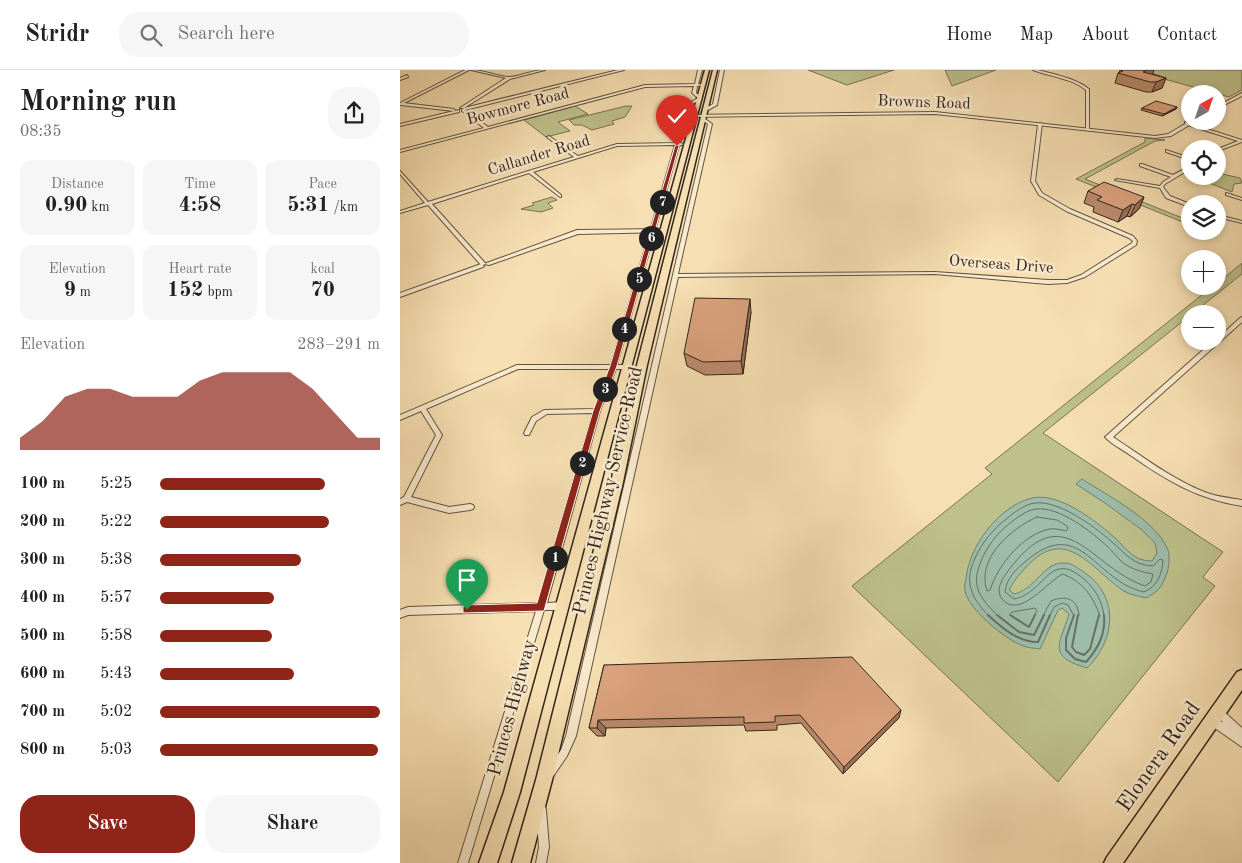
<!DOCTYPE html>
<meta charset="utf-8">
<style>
:root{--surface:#fff;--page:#f6f6f6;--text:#202124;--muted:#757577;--line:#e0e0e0;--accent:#8f2418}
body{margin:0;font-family:"Old Standard TT",serif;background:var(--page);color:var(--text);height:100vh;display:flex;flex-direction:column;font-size:19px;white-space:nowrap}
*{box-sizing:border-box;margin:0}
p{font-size:16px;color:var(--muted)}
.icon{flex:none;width:28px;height:28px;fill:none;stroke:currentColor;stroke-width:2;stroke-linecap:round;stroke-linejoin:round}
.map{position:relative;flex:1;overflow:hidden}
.panel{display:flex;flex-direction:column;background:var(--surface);width:400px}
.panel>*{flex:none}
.needle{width:32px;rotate:40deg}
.controls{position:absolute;left:781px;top:15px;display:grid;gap:10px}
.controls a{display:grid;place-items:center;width:45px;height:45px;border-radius:50%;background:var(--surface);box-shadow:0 2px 8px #0003;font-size:25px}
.pin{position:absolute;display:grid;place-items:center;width:42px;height:42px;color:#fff;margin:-51px -21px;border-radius:50% 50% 50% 0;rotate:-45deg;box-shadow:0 0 5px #0007}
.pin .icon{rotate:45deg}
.km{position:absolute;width:25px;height:25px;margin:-12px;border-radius:50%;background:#222;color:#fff;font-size:14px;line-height:25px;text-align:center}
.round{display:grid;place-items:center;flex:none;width:52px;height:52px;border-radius:20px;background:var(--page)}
.summary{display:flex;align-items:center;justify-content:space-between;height:85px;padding:0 20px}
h1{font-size:28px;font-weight:600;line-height:38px}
.stats{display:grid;grid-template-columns:repeat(3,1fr);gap:8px;height:85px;padding:5px 20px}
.stats div{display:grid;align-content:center;border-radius:12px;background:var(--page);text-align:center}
.stats b{font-size:21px;font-weight:600}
.stats small{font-size:14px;font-weight:400}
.stats p{font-size:14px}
.chart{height:140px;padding:10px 20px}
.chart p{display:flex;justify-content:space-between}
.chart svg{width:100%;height:90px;margin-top:5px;fill:var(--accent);opacity:.7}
.cta{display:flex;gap:10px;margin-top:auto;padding:10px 20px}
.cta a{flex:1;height:58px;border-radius:20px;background:var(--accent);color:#fff;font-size:20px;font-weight:600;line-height:58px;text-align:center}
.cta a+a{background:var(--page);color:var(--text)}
ul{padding:0 20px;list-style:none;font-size:16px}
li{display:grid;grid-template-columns:80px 60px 1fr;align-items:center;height:38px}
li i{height:12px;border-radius:6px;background:var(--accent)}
header{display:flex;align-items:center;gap:30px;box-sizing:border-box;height:70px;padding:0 25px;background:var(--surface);border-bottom:1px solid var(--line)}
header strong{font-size:24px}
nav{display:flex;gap:28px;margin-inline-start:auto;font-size:18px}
.search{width:350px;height:45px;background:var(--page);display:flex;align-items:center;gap:12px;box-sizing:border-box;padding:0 18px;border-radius:20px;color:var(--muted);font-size:19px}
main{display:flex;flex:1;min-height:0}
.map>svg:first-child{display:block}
.green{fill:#bec18b;stroke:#787353}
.water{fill:#9dbdaa;stroke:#728071}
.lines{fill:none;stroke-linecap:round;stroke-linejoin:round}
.shore-far1{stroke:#677162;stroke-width:1}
.shore{stroke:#677162;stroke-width:2}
.minor-casing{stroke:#625441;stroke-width:2}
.tertiary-casing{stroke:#625441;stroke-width:2}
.primary-casing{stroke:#31251b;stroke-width:3}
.trunk-casing{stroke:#31251b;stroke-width:3}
.minor{fill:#f9eacd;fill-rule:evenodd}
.tertiary{fill:#f9eacd;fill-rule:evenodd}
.primary{fill:#f6dfb2;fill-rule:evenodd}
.trunk{fill:#f6dfb2;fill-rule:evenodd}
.wall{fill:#bb8b6c;stroke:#31251b}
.shaded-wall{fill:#997158;stroke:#31251b}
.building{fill:#daa27d;stroke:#31251b}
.route{fill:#8f2418;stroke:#fff}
.labels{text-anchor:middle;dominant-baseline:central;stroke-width:5;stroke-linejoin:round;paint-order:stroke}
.far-street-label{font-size:16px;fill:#31251b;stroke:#f9eacd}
.street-label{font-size:19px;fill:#31251b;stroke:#f9eacd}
.near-street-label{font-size:22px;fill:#31251b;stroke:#f9eacd}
</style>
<header>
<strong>Stridr</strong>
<div class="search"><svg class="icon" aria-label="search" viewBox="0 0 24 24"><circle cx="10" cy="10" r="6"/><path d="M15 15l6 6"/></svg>Search here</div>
<nav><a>Home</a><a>Map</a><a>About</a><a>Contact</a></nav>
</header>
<main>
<section class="panel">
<div class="summary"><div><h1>Morning run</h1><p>08:35</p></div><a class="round"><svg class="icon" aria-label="share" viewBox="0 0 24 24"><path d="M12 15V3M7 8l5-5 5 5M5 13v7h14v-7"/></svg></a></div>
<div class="stats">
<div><p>Distance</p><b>0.90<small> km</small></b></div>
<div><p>Time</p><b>4:58</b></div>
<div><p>Pace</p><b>5:31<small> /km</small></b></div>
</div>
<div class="stats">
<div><p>Elevation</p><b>9<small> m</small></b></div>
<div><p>Heart rate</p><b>152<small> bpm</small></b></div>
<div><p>kcal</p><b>70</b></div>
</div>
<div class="chart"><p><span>Elevation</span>283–291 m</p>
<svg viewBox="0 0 160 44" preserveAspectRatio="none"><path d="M0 44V38L10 30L20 18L30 14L40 14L50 18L60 18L70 18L80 10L90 6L100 6L110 6L120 6L130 14L140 26L150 38L160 38V44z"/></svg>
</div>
<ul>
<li><b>100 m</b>5:25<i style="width:75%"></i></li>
<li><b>200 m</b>5:22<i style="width:77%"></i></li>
<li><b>300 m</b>5:38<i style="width:64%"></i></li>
<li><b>400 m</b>5:57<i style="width:52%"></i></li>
<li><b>500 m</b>5:58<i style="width:51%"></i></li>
<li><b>600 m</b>5:43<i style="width:61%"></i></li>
<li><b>700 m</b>5:02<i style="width:100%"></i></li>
<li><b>800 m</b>5:03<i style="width:99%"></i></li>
</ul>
<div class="cta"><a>Save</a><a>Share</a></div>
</section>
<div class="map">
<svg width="842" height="793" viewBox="0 0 842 793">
<rect width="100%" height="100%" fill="#f6dfb2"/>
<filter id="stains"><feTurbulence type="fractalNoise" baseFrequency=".004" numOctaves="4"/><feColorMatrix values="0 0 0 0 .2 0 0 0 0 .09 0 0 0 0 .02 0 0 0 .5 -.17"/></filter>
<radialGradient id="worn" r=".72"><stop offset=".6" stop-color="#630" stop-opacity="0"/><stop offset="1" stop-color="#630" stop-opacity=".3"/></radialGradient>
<g class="green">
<polygon points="408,0 494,0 447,15"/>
<polygon points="545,0 596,0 552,16"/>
<polygon points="732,0 842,0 842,20 829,27"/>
<polygon points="175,36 188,44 158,52 170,61 146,67 124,50"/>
<polygon points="226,36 232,36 225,47 212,51 214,54 192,60 182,55 174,55 169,50"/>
<polygon points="745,68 765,70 755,71 685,109 790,151 790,155 676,109 745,72"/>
<polygon points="818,103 840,108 842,113 834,114 832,122 792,106 818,106"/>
<polygon points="152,127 157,130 148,133 153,138 141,142 121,139 134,135 132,133"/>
<polygon points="842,193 842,204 643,363 823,482 803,507 815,516 658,712 452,516 592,404 585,398 813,216 818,216 818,213"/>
</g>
<path class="water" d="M682,409C708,426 756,450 768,480C770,485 769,497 767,503C761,518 760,520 746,528C739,526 730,525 724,521C693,501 668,456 630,493C622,501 614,510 609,520L614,524C635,520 644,491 665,493C672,493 679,499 685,503C720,527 715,571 687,598C646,586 660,574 669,544L662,538L658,540L640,579C634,578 627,578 621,575C604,568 569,540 565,521C564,518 565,512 566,509C569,476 599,436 632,428C659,422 696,451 715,468C728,480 733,491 752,491L757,483L755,473L742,460L705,433L676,414Z"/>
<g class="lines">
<g class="shore-far1">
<path d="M637,447L657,450L667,456L668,459L666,461C661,460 655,458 650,459C623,464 598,495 590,520L587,521C576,489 610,459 637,447Z"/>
<path d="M589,546C576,533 566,519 571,499C577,479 589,463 605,450C613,443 625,434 635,433C659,430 695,457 712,472C726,484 733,495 753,496L760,489L763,490C762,504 758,516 744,522C695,512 681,444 626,491C616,499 606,509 605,522L614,529C646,523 649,478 685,510C696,520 702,531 704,546"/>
<path d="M598,546C585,533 572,520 578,500C583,482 594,466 609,454C616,448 627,440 636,439C659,436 692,462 708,477C713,482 717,487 721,491C730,499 742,502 753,504L751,512L745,516C689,497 665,424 608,501C602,509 595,520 602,529C620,550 647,511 663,504C683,512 693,526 700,546"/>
<polyline points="612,546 610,545 612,542 635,538 637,541 634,546"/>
<path d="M643,546L651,531C665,525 678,528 679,546"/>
<polyline points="650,546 654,537 662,533 668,535 674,546"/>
</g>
<g class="shore">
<path d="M588,545C602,558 618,572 638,572L650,545"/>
<polyline points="597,545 619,562 634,565 644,545"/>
<polyline points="610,545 629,557 635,545"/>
<path d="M674,545L666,568V580L675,589L686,592C698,579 706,564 704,545"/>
<polyline points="678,545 672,577 676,582 684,585 690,579 699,545"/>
</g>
<defs>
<g id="minor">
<polygon points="65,0 69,0 4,33 54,39 55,41 59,40 59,42 0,56 0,54 54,41 0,35 0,33"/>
<path d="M71,0C84,0 96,6 108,7C119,7 132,0 145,0L110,9L64,38L218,0H224L65,40L88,57L245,15L295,14L298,0H302L298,14L305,15L297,16L296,23L302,28L293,34L287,56L280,73L284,74L279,76L217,295H226L229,297L226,299H216L200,341L147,533L163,532L166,533L167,536L166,539L163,540H144L68,793H58L136,541L8,545L0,548V540L8,537L138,533L193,343L147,344L136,351L129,365H125L124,363L132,347L144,340L195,339L210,299H118L26,339L42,365L11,427L49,437L70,434L73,435L74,437L73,439L70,440L49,443L7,432L0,435V429L4,427L36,365L21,341L0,350V345L117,295H211L275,75L217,76L133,102L161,125V127H160L129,103L32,134L85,193V194L83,195H81L28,135L0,143V141L25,133L0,104V101L28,132L174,87L148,68L147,67L149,66L178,86L217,74L276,73L283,56L289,33L298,28L292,23L294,16L245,17L0,82V80L84,58L62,41V39H63L64,38H60L106,8Z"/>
<polygon points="320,0 324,0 317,35 306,41 304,41 304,39 313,34"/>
<path d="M633,0H638C656,5 675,8 689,19V60L686,59V20C671,8 651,7 633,0Z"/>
<polygon points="7,5 8,7 0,10 0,8"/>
<polygon points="302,48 304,48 312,54 278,204 535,202 648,210 667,210 681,205 732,173 733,171 729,168 666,141 639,125 631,111 638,54 640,53 642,54 635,111 642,123 670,139 733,166 737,171 736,175 685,207 667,213 648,214 535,204 278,207 176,666 167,686 152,708 149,710 146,708 144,705 161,680 166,666 308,54 302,50"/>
<polygon points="785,52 842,70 842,72 818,81 818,79 838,71 785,54"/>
<polygon points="766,80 790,88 790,90 766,82"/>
<polygon points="740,94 742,94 773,105 790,96 790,99 765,114 763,117 770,126 790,134 790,137 766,128 760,118 715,110 717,109 760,116 763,112 771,107 740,96"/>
<polygon points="826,123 842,128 842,130 826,125"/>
<polygon points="818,145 842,151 842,153 818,147"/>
<path d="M842,247V252L713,367C743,387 773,410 807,423C819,427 830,428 842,430V436C797,429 766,410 730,385C722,379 711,374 705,367L813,271H818V268L840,248Z"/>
<polygon points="818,637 821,639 842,658 842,677 809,654 807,651 809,648 812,646 824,653 815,645 813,642 815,639"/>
<polygon points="141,735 145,736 146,740 149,777 146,793 136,793 139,777 136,740 137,736"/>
</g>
<g id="tertiary">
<polygon points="842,23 842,26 818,38 818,36"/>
<polygon points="535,42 755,66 768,64 790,51 796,51 771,66 755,68 535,44 287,47 285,46 287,45"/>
<polygon points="264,159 266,160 266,162 178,164 89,195 84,194 177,160"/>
<polygon points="81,194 84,196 83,197 0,227 0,223"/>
</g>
<polygon id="primary" points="842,600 842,620 723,793 704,793 707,787 837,602"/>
<g id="trunk">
<polygon points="305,0 309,0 120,722 97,793 79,793 104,722"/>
<polygon points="313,0 317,0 247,295 223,412 152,710 130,793 112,793 136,710 211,412 237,295"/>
</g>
</defs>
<use href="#minor" class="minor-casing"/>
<use href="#tertiary" class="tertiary-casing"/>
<use href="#primary" class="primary-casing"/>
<use href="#trunk" class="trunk-casing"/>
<use href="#minor" class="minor"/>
<use href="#tertiary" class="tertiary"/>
<use href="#primary" class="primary"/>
<use href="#trunk" class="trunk"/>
</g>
<g class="wall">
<polygon points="720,0 753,4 766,8 762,18 752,22 746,22 715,13 718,3 719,3"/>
<polygon points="777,37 776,39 762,46 741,40 742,38"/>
<polygon points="688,121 744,127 739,139 730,147 727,146 718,152 693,142 694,137 684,133"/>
<polygon points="351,242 343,304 305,305 287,296 284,283"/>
<polygon points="204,595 499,648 443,704 401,653 377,655 377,660 346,661 344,655 206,658 205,666 197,666 189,658"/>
</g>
<g class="shaded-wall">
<polygon points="747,0 754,0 752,6 743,2"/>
<polygon points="766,8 762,18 752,22 756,12"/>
<polygon points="777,37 776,39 762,46 764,44"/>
<polygon points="744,127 739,139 730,147 735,135"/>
<polygon points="732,134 727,146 718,152 723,140"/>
<polygon points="350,229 351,242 343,304 341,291"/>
<polygon points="501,640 499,648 443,704 444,697"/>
<polygon points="198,650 206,658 205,666 197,658"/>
</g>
<g class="building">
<polygon points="720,0 747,0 743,2 766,8 756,12 750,12 718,3 723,1"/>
<polygon points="756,31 777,37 764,44 742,38"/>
<polygon points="704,112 744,127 735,135 732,134 723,140 697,130 702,127 688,121"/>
<polygon points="295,228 350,229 341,291 303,292 284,283"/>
<polygon points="452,587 501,640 444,697 400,645 375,646 375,652 344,653 344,647 198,650 197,658 189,658 204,595"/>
</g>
<polygon class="route" points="277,75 279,76 217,296 200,341 144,541 63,543 63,537 67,535 137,533 193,341 210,296 275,76"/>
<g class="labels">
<g class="far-street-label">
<text transform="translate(524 33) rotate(2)">Browns Road</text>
<text transform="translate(118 37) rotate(-15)">Bowmore Road</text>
<text transform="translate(139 86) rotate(-17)">Callander Road</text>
<text transform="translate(601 195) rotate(4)">Overseas Drive</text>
</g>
<g class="street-label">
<text transform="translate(209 421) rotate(-77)">Princes Highway Service Road</text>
<text transform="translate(113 638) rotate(-75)">Princes Highway</text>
</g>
<g class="near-street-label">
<text transform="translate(759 687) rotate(-55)">Elonera Road</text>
</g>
</g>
<rect width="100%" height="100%" filter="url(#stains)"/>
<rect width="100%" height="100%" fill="url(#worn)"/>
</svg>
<div class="controls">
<a><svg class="needle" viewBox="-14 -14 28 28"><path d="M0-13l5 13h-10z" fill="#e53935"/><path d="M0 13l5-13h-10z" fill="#757577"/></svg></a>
<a><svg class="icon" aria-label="locate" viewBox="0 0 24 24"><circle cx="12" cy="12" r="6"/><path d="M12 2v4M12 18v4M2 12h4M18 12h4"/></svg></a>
<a><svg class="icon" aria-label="layers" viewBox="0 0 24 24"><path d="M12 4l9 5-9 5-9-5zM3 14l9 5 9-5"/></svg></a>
<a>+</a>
<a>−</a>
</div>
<div class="pin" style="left:67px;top:540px;background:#1e9e55"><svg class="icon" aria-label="arrive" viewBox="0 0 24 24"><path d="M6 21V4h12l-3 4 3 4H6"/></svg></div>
<div class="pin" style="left:277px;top:76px;background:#d93025"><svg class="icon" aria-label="check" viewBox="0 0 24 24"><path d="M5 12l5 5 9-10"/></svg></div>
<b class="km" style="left:155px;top:488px">1</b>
<b class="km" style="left:182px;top:393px">2</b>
<b class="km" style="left:205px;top:319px">3</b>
<b class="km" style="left:224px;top:259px">4</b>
<b class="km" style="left:239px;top:209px">5</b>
<b class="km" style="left:251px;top:168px">6</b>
<b class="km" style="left:262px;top:132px">7</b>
</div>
</main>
